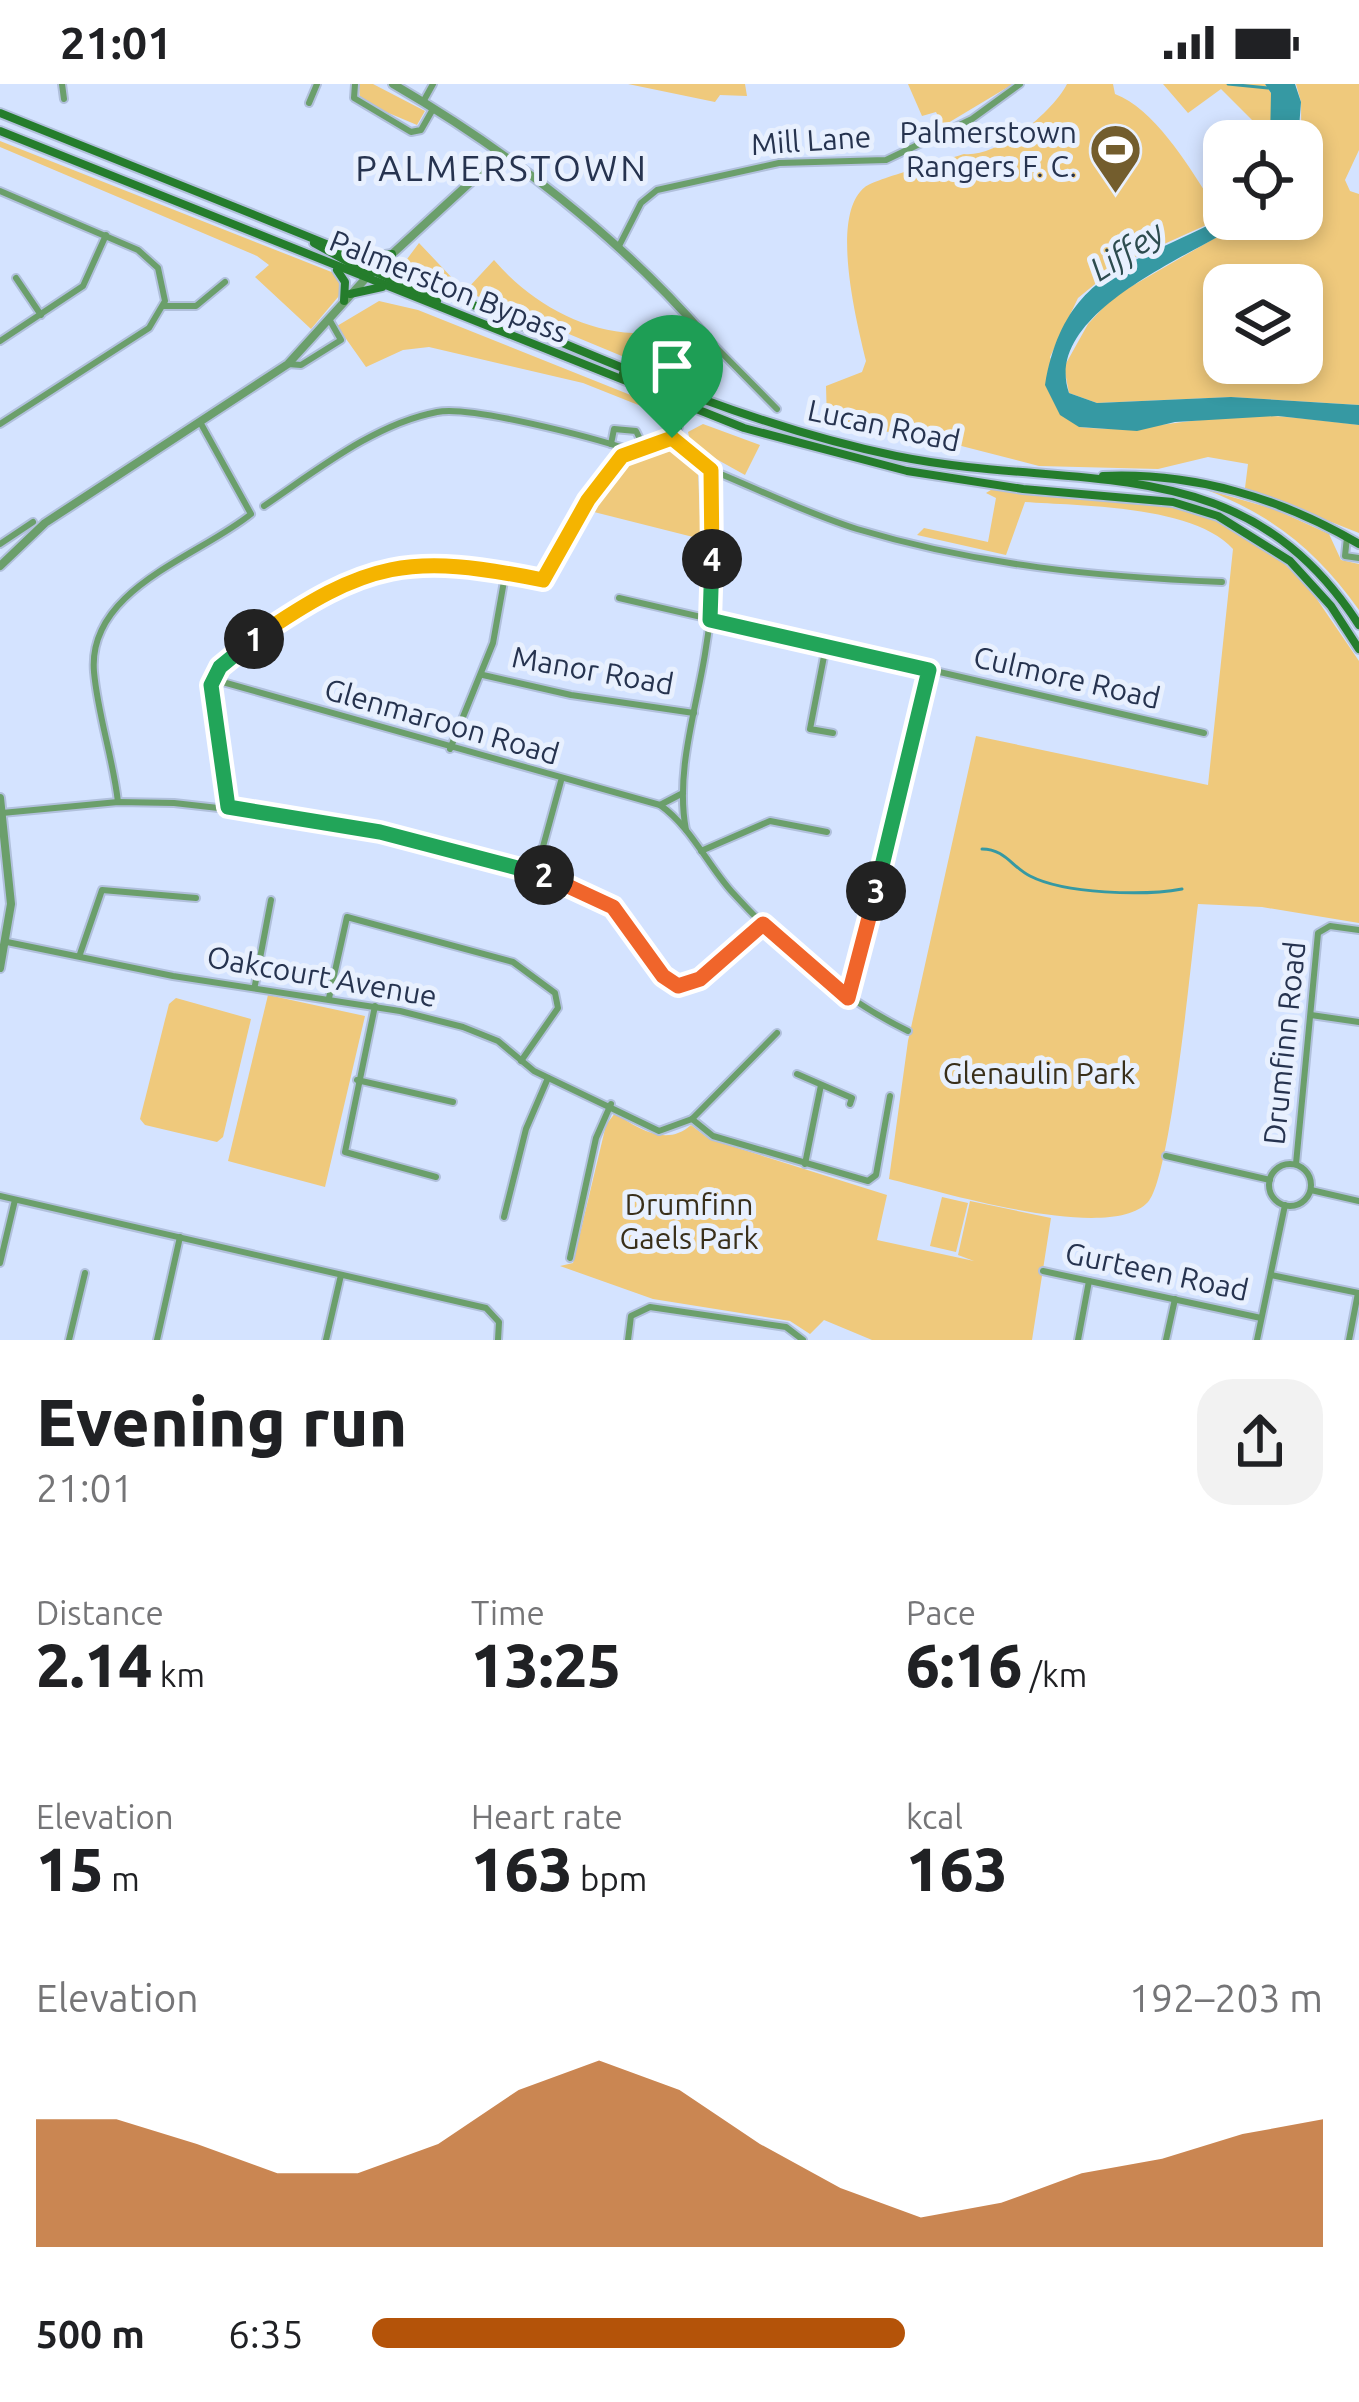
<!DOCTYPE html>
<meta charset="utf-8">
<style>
:root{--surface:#fff;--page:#f2f2f2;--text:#202124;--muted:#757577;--accent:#b45309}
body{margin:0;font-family:Ubuntu,sans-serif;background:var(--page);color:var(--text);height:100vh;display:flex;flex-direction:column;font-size:45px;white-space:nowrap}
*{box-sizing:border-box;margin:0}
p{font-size:39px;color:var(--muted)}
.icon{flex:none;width:66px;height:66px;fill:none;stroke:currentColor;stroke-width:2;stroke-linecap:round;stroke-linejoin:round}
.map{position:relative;height:1256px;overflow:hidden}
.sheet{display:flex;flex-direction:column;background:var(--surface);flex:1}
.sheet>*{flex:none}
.fabs{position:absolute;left:1203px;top:36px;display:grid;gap:24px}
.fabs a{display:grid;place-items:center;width:120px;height:120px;border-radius:24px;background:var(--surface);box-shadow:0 6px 18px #0003;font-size:60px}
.pin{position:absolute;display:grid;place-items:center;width:102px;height:102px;color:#fff;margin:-123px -51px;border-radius:50% 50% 50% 0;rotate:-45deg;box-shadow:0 0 12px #0007}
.pin .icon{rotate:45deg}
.km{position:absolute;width:60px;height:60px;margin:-30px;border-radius:50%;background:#222;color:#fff;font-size:33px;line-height:60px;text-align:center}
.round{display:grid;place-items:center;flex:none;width:126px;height:126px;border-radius:36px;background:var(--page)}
.summary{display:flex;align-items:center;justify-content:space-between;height:204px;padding:0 36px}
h1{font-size:66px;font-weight:800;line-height:90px}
.stats{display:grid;grid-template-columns:repeat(3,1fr);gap:18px;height:204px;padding:12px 36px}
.stats div{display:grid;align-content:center}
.stats b{font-size:60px;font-weight:800}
.stats small{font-size:33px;font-weight:400}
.stats p{font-size:33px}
.chart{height:336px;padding:24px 36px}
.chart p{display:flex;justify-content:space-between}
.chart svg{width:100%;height:216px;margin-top:12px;fill:var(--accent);opacity:.7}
ul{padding:0 36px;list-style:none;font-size:39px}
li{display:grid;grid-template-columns:192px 144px 1fr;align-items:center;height:90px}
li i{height:30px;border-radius:15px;background:var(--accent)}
.status{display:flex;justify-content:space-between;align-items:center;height:84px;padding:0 60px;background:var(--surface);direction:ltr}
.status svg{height:33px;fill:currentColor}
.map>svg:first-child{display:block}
.green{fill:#efc97c;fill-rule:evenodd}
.water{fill:#3699a3}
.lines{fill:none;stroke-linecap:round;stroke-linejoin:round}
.stream{stroke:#3699a3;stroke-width:3}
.minor-casing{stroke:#b1c0dc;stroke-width:10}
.tertiary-casing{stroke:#b1c0dc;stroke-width:12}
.secondary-casing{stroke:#b1c0dc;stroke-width:12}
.minor{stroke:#6b9f6b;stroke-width:6}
.tertiary{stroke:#6b9f6b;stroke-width:8}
.secondary{stroke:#257d2c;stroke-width:8}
.split-1-casing{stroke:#fff;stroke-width:24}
.split-2-casing{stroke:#fff;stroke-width:24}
.split-3-casing{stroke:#fff;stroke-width:24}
.split-4-casing{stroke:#fff;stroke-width:24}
.split-5-casing{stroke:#fff;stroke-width:24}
.split-1{stroke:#f5b400;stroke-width:15}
.split-2{stroke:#22a559;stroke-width:15}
.split-3{stroke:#f0652b;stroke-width:15}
.split-4{stroke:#22a559;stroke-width:15}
.split-5{stroke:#f5b400;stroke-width:15}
.labels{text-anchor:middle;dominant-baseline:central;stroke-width:10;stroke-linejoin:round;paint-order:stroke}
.poi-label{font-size:30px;fill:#26334f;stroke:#e8f0fe;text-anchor:end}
.street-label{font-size:30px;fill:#26334f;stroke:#e8f0fe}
.park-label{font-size:30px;fill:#392f1a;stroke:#e8f0fe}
.water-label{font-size:33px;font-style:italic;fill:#2d4c4f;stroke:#e8f0fe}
.quarter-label{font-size:36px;letter-spacing:3px;fill:#26334f;stroke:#e8f0fe}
</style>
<div class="status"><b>21:01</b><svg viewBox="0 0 49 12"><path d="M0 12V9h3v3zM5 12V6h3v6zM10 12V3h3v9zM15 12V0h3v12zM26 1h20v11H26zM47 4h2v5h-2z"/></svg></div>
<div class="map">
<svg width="1359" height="1256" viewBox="0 0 1359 1256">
<rect width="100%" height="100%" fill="#d4e3ff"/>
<g class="green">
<polygon points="359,0 373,0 425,27 417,41 360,17"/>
<polygon points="628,0 745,0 747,12 720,11 715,18"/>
<polygon points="908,0 1013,0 943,42 936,28 922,32"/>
<path d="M1067,0H1113L1115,10C1154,25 1186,78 1208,112L1224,111V133L1122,179L1100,196L1078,214L1050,273L1079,343C1131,349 1177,337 1228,333C1272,329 1315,336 1359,341V449L1245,404L1248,380L1208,373L1158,385L1039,382L938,356L827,338L826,302L862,288L866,277C857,239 829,131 865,103C875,95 946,76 964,70C997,74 1053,28 1067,0Z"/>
<polygon points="1163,0 1265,0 1271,9 1271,55 1266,43 1259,43 1221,5 1188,29"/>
<path d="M1296,0H1359V66L1345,96L1350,107L1359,110V321L1231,313L1097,319L1069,309L1064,283L1088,240L1113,213L1248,135H1302L1301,18ZM1224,201H1302V279H1224Z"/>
<polygon points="0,57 334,189 344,206 311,245 255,193 269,181 257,172 0,63"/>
<path d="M419,159L455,197L468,204L494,176C528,216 580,247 633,249L629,269L685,289L682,297L412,185L404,179Z"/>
<polygon points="379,217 418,226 668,326 666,332 583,299 429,263 403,266 366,283 337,242"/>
<polygon points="703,340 760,361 745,391 691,361 688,348"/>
<polygon points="670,367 698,390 701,455 590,427 633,374"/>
<path d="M994,404L1172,421L1236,444L1270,466L1310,505L1359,577V839L1262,823L1198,820C1192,867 1171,1094 1148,1118C1110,1160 939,1107 889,1095L908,957L976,652L1208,701L1233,465C1193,421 1081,422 1025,418L1006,471L917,451L924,444L988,458L996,414L986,409Z"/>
<path d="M1204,405L1274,425L1329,450L1341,476L1359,480V526C1318,468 1273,431 1204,405Z"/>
<polygon points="268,911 365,932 325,1103 228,1077"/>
<polygon points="176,914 251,935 223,1053 217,1058 145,1041 140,1035 169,920"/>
<path d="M615,1029C638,1045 667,1063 691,1041L709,1055L887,1111L877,1156L974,1177L958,1171L970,1117L1051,1134L1032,1256H872L824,1236L810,1250L790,1237L653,1215L560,1182L573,1179L606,1041Z"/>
<polygon points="942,1113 968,1119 956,1168 930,1162"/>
</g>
<g class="water">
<polygon points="1265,0 1295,0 1301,18 1298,57 1270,57 1271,9"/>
<path d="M1224,133L1248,135C1197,170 1041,227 1069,309L1097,319L1231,313L1359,321V341L1278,332L1175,338L1137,347L1079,343L1060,331L1045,301C1065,185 1134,182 1224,133Z"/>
</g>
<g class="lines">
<g class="stream">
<polyline points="1228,0 1268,4"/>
<path d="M982,765C1005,765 1012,783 1030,792C1065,810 1144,812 1182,805"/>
</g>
<defs>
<g id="minor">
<polyline points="62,0 64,15"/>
<polyline points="355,0 354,14 411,48 421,46 433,25"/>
<polyline points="423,18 433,0"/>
<polyline points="309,19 317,0"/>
<polyline points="0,107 138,166 158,184 165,217 149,244 0,340"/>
<polyline points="618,164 641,119 657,106 779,79 886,76 972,35 1020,0"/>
<polyline points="16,194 41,231"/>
<polyline points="164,222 196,222 225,198"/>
<polyline points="0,257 83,202 106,151"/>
<polyline points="288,280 301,281 341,256 329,235"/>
<path d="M672,354C691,321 690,287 707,254L777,325"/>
<polyline points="611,360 614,345 636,347 644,363"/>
<path d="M711,386C760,406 806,429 857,445C977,481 1097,493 1222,498"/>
<path d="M264,422C316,387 374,340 437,328C470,321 594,354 630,366"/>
<polyline points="1347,453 1345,472 1359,474"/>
<polyline points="0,460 33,438"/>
<polyline points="619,514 1204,649"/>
<polyline points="826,562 810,645 833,649"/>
<polyline points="483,591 571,611 694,629"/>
<path d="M212,595L660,721C691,743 707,780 732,808C782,863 840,914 908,947"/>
<polyline points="450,665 493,559 506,486"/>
<path d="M118,718C113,674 98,632 94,588C87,505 198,473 251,430L200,338"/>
<polyline points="660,721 683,709"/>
<path d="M228,723L211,601C221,574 248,560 270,544C370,475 426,470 543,496C577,460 583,399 627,368C640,359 658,363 672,354L710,384C719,443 715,511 705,570C696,626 675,689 686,746"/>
<polyline points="2,729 118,718 174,719 297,733 420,758 590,809 630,840 663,892 685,903 763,840"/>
<polyline points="701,767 770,737 827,748"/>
<polyline points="536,788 561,697"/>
<polyline points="7,858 173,892 400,927 463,943 498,957 534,987 659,1047 692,1035 777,949"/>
<polyline points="80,870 102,806 196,814"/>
<polyline points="255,901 271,816"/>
<polyline points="329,914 347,833 513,878 555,909 558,924 521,977"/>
<polyline points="848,914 929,586"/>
<polyline points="375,922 345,1068 436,1093"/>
<polyline points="1311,931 1359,938"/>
<polyline points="797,990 852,1014 850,1020"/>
<polyline points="357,996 453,1018"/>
<polyline points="692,1035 713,1052 868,1097 876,1091 890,1012"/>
<polyline points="1166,1072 1270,1096"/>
<polyline points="805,1080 821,1001"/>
<polyline points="1296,1080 1318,849 1330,842 1359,846"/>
<circle cx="1290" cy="1101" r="21"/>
<polyline points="1311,1106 1359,1117"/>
<polyline points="0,1112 486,1224 499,1238 498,1256"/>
<polyline points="504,1133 526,1045 548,994"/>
<polyline points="570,1174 596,1054 611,1020"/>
<polyline points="0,1179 15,1116"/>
<polyline points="1043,1187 1261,1234"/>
<polyline points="1271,1191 1359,1209"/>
<polyline points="69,1256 85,1189"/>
<polyline points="157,1256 180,1153"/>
<polyline points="326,1256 341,1191"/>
<polyline points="628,1256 631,1232 650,1223 786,1243 803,1256"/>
<polyline points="1078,1256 1089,1197"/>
<polyline points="1166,1256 1175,1215"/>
<polyline points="1257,1256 1285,1121"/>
<polyline points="1349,1256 1358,1209"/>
</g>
<g id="tertiary">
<path d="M393,0C507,66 621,154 707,254"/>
<polyline points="0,482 45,439 288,280 366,194 500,71"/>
<polyline points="0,714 11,820 0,884"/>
</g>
<g id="secondary">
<path d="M0,29C149,89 298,147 445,209C592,271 740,340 896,372C1078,409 1242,360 1359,541"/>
<polyline points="0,47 744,344 907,387 1023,405 1173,418 1218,432 1290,477 1331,522 1359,565"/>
<polyline points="314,159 370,190"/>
<polyline points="365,174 392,170"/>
<polyline points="337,186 345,198 344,217"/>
<polyline points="373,187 437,217"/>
<polyline points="350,210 382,203"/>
<polyline points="623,289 682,315 686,323"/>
<polyline points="668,316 678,343"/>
<path d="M1103,392C1193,388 1281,414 1359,460"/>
</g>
</defs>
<use href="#minor" class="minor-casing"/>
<use href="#tertiary" class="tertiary-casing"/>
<use href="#secondary" class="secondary-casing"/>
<use href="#minor" class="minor"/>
<use href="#tertiary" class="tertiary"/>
<use href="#secondary" class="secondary"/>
</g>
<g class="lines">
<defs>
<path id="split-1" d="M254,555C368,476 409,469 543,496L588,416L622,372L672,354"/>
<polyline id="split-2" points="254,555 220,583 211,601 228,723 380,748 544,791"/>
<polyline id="split-3" points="544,791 613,823 663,892 678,902 700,895 763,840 848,914 876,807"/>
<polyline id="split-4" points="712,475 710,536 929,586 876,807"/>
<polyline id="split-5" points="672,354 711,386 712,475"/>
</defs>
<use href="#split-1" class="split-1-casing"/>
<use href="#split-2" class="split-2-casing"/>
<use href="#split-3" class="split-3-casing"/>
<use href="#split-4" class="split-4-casing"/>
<use href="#split-5" class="split-5-casing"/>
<use href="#split-1" class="split-1"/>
<use href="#split-2" class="split-2"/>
<use href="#split-3" class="split-3"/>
<use href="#split-4" class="split-4"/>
<use href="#split-5" class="split-5"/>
</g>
<defs>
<symbol id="stadium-pin" viewBox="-11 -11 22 30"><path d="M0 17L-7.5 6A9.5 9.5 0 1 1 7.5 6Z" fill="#735d2d" stroke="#e8f0fe"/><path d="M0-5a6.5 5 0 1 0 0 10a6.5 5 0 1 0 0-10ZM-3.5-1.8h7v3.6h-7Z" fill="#fff"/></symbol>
</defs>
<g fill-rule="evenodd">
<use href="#stadium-pin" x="1086" y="36" width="59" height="81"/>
</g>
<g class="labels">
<g class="poi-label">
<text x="1077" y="48">Palmerstown<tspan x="1077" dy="34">Rangers F. C.</tspan></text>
</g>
<g class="street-label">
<text transform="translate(811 56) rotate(-4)">Mill Lane</text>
<text transform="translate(449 202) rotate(22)">Palmerston Bypass</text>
<text transform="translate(884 341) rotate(12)">Lucan Road</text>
<text transform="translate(593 586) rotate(10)">Manor Road</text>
<text transform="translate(1067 593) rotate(13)">Culmore Road</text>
<text transform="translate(442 637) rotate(16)">Glenmaroon Road</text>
<text transform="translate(322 892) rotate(10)">Oakcourt Avenue</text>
<text transform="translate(1284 959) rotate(-84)">Drumfinn Road</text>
<text transform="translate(1157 1187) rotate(12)">Gurteen Road</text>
</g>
<g class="park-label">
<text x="1039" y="989">Glenaulin Park</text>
<text x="689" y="1120">Drumfinn<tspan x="689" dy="34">Gaels Park</tspan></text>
</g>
<g class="water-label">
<text transform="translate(1126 166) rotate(-33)">Liffey</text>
</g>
<g class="quarter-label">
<text x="502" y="83">PALMERSTOWN</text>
</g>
</g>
</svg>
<div class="fabs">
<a><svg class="icon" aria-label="locate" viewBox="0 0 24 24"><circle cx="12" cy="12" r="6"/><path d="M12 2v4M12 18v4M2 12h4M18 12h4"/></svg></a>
<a><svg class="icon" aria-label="layers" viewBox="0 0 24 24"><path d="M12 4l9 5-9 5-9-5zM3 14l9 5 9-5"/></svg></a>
</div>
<div class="pin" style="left:672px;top:354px;background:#1e9e55"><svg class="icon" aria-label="arrive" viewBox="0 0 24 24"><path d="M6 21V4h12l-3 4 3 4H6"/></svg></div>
<b class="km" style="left:254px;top:555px">1</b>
<b class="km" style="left:544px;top:791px">2</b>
<b class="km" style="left:876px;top:807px">3</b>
<b class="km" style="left:712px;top:475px">4</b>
</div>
<section class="sheet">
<div class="summary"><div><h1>Evening run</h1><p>21:01</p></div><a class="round"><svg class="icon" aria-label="share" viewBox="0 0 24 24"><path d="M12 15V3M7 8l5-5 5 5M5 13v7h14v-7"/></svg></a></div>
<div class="stats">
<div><p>Distance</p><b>2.14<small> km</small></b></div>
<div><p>Time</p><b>13:25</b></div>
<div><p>Pace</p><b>6:16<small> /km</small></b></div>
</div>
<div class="stats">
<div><p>Elevation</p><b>15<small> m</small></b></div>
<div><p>Heart rate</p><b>163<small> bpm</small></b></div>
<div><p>kcal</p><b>163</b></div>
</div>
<div class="chart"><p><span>Elevation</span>192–203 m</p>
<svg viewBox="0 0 160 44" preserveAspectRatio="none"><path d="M0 44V18L10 18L20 23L30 29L40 29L50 23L60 12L70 6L80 12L90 23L100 32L110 38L120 35L130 29L140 26L150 21L160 18V44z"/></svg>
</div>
<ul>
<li><b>500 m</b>6:35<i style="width:56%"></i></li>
</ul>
</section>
